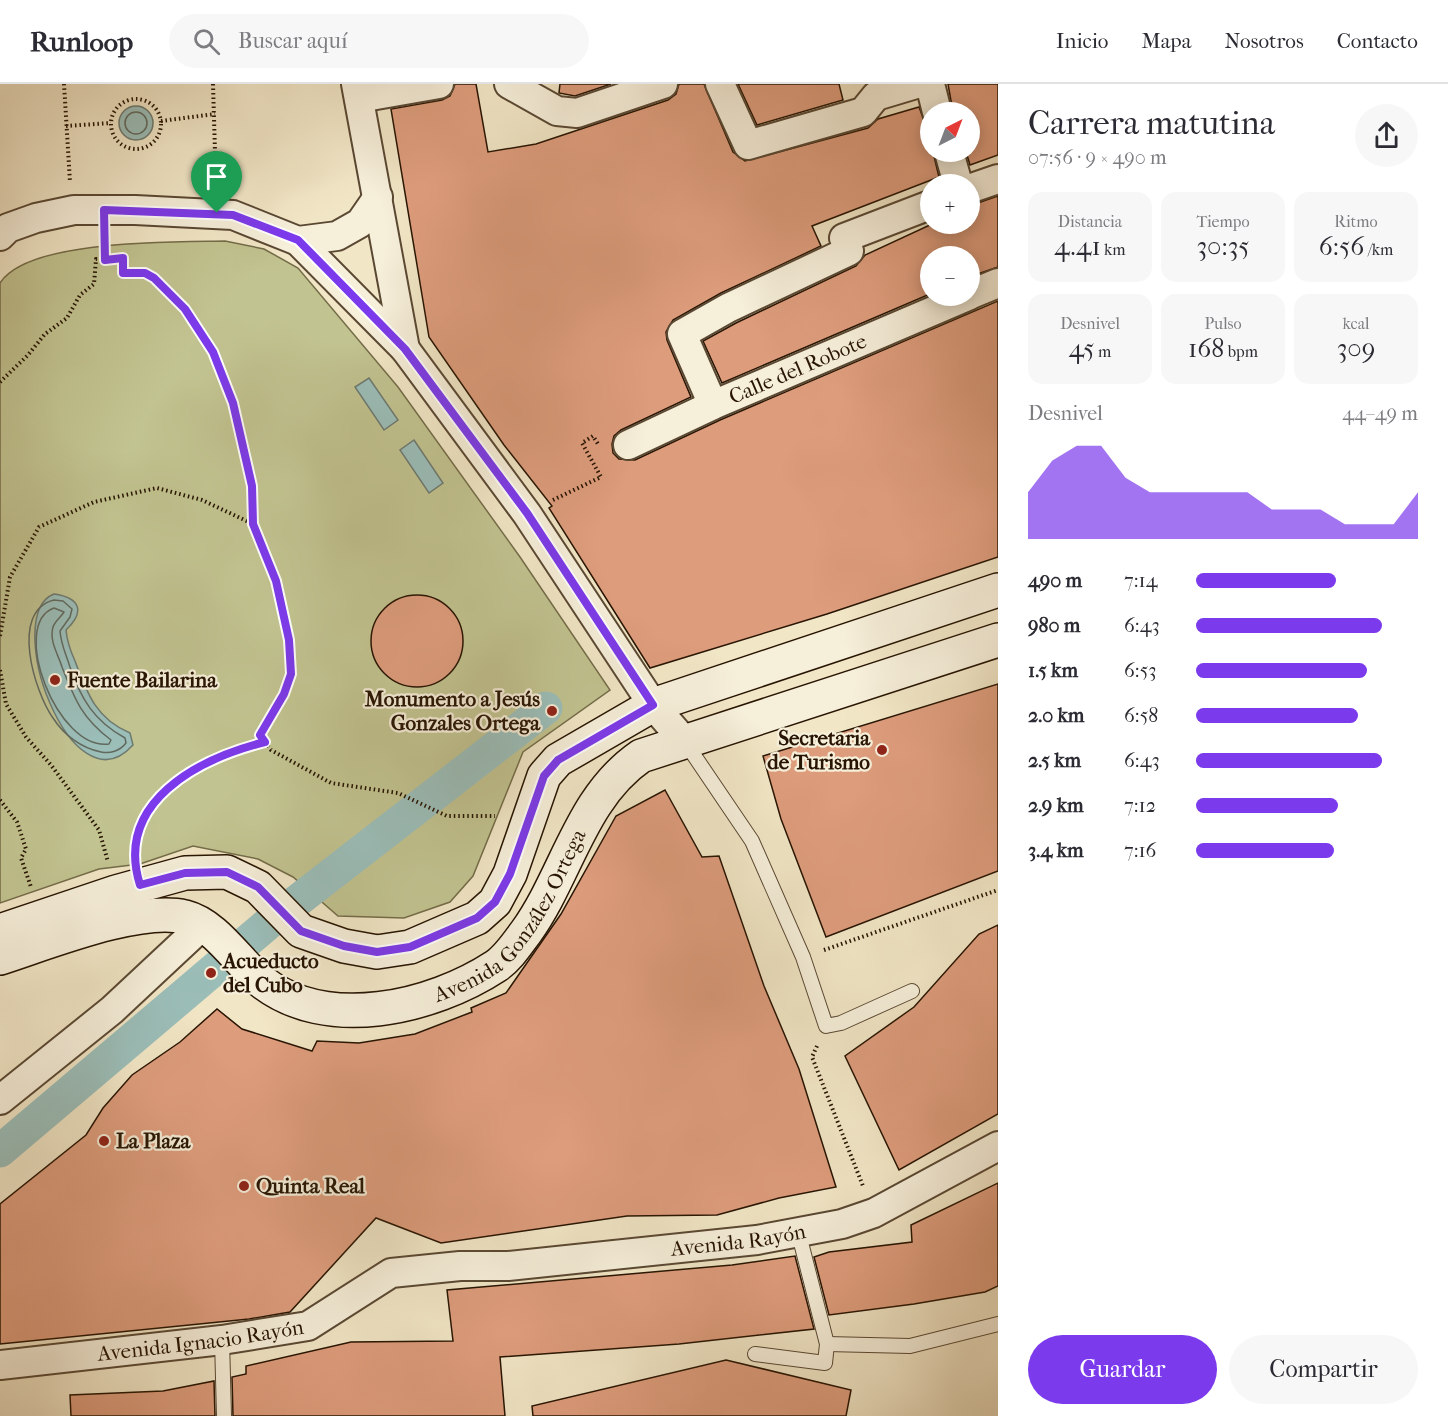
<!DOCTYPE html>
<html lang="es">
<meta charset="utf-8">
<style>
:root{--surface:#fff;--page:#f7f7f7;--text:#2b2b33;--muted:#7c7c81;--line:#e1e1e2;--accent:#7c3aed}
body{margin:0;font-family:"IM FELL French Canon",serif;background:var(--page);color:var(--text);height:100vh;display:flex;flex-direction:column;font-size:22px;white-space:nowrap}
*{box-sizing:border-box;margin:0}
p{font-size:20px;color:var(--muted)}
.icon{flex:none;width:33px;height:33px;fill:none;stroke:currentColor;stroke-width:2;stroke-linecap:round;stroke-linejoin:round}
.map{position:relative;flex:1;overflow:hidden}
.drawer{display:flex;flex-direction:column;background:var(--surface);width:450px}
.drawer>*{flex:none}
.needle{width:39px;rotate:42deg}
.controls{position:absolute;left:920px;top:18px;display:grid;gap:12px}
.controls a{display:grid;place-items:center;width:60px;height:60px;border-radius:50%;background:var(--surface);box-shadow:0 3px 15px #0003;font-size:30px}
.pin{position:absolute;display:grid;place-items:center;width:51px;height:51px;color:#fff;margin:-62px -26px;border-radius:50% 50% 50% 0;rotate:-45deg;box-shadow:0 0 6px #0007}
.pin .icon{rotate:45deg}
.round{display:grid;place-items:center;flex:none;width:63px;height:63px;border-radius:32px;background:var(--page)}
.summary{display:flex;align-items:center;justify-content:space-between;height:102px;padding:0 30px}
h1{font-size:33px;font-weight:600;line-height:45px}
.metrics{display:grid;grid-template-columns:repeat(3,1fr);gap:9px;height:102px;padding:6px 30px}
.metrics div{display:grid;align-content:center;border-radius:15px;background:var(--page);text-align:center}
.metrics b{font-size:26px;font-weight:600}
.metrics small{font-size:16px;font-weight:400}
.metrics p{font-size:16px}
.chart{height:168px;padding:12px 30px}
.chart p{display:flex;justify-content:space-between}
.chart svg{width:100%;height:108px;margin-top:6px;fill:var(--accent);opacity:.7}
.primary-button{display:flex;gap:12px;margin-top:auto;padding:12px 30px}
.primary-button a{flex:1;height:69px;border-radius:36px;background:var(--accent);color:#fff;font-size:24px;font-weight:600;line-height:69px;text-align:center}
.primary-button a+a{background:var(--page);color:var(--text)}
ul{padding:0 30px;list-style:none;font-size:20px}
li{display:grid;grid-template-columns:96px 72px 1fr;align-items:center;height:45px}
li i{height:15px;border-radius:8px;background:var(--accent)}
header{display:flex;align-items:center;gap:36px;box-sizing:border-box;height:84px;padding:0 30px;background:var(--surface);border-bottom:2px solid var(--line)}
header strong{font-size:28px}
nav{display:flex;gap:33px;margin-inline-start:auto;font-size:21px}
.search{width:420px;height:54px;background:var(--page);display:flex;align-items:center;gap:15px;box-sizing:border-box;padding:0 21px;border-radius:33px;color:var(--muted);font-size:22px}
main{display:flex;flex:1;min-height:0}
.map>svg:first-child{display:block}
.green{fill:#c1c390;stroke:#746c49;stroke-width:1.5}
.water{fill:#9bbeb9;stroke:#6d7a70;stroke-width:1.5}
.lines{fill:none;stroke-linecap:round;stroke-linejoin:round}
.shore{stroke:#61695e;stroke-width:1.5}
.canal{stroke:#9bbeb9;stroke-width:33}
.building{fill:#dd9c7c;stroke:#271402;stroke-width:1.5}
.lane-casing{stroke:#5a4833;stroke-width:16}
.street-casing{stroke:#5a4833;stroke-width:32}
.secondary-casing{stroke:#271402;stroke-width:36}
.path{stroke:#271402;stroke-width:4;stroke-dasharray:1.5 3;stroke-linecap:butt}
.lane{stroke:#f6efda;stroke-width:14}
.street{stroke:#f6efda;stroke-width:28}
.secondary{stroke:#f6efda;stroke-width:33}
.route-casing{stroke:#fff;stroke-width:12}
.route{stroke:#7c3aed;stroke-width:8}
.poi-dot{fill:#8f2418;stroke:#f6efda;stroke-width:2}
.labels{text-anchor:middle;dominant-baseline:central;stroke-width:4.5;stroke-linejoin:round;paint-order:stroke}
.street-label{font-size:21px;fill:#271402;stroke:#f6efda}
.poi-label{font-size:21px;font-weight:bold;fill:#271402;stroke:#f6efda;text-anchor:start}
</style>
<header>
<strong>Runloop</strong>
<div class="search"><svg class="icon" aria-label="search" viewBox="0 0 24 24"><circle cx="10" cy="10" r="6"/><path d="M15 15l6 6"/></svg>Buscar aquí</div>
<nav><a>Inicio</a><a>Mapa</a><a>Nosotros</a><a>Contacto</a></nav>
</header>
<main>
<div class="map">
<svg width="998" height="1332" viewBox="0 0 998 1332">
<rect width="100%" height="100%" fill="#f1e6c6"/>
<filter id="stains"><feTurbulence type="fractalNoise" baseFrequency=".00333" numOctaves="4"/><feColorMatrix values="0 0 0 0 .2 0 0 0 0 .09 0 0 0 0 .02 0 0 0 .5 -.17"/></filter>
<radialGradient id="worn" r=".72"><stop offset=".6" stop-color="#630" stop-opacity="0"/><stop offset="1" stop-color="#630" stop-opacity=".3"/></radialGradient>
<path class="green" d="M225,157L264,165L298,184L398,303L520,473L610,606L523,668L473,792L450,818L404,834L338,832L293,793L258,775L193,762L140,780L99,785L0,819V199C28,155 175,158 225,157Z"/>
<g class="water">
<circle cx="136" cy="39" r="17"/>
<polygon points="369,294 398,336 384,346 355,303"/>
<polygon points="414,356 443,399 429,409 400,366"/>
<path d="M54,510C81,514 85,528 66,546C67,558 70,566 75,577C87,609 96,635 130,649L133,661C71,730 0,531 54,510Z"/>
</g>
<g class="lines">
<g class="shore">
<circle cx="136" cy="39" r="11"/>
<path d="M54,516L63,517L72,525L70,533L60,547C61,561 66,570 70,583C81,615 94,637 125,654L126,659C120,667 110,670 101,668C81,664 64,651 53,634C35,609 9,527 54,516Z"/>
<path d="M54,524L64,528C61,533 55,537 53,543C49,557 58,570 62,583C75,616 82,634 111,656L109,660C57,667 9,540 54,524Z"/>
</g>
<polyline class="canal" points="0,1067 270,838 546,624"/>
</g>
<g class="building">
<polygon points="455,0 476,0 488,68 536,60 668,16 676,10 679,0 704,0 733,68 745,77 868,44 878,35 919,23 925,39 930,42 930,68 933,68 939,93 812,142 821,162 721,209 673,236 666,248 667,256 691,313 621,346 614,352 612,360 613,369 619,375 635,376 720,336 998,217 998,473 827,530 650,584 549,424 552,422 504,361 429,253 391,25 442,16 450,12"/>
<polygon points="560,0 611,0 575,12 559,9"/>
<polygon points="738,0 839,0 843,16 757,41"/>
<polygon points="948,0 998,0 998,71 970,81 966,68 969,68 969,28 953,28"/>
<polygon points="998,112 998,183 969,193 969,172 930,172 930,210 722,299 703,257 736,239 856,182 865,171 932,140 969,140 969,122"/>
<circle cx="417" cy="557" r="46"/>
<polygon points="998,600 998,787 826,853 781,735 763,672"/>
<polygon points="665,706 702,773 719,772 764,902 799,985 836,1103 779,1114 717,1131 627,1132 441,1159 376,1134 290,1228 249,1235 0,1260 0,1120 86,1051 103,1024 132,991 180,958 217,925 242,945 312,967 317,957 359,959 415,950 472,928 471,924 506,909 561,830 616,732"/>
<polygon points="998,841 998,1030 899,1086 845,972 914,923 979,850"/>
<polygon points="998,1099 998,1202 985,1208 914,1220 829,1231 814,1173 829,1168 912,1158 911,1141"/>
<polygon points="795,1172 814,1245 679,1260 500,1273 505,1332 233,1332 232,1293 246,1290 246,1282 351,1258 453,1257 447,1206 732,1181"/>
<polygon points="726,1276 851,1306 846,1332 533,1332 532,1322"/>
<polygon points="214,1297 215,1332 71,1332 70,1311 163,1307"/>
</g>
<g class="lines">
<defs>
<g id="lane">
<polyline points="685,658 752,757 803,873 826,942 841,939 912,907"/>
<polyline points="222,1256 224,1332"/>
<polyline points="827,1260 910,1262 998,1240"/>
<polyline points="755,1270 825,1279 827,1260 798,1147"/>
</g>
<g id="street">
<polyline points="356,0 405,265"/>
<polyline points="509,0 557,27 577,29 663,0"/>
<polyline points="720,0 748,61 863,28 876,12 916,0"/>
<polyline points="930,0 937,28"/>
<polyline points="359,14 439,0"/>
<polyline points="949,68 958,100"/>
<polyline points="969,105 998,95"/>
<polyline points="0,152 8,144 36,134 74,126 135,126 233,131 298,157 337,152 360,139 378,113"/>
<polyline points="298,157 405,265 527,430 653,621 685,658"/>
<polyline points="969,211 998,199"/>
<polyline points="713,321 682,250 728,224 849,167 844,154 930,121"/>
<path id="s1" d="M628,361L713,321L968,212"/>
<polyline points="0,1016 112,926 203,841"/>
<path id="s2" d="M0,1281L222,1256L308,1242L391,1189L460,1182H508L757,1156L842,1140L874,1129L998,1062"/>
</g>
<g id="secondary">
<polyline points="0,847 116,808 185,789 227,788 258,803 301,847 344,862 377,868 410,863 477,834 495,818 510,790 544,692 558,676 653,621 998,506"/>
<path id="s3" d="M0,874C47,859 138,822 185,833C216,841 237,877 261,897C326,949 432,924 496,882C508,874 517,860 526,848C567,791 580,714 641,672L998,556"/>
</g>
</defs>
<use href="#lane" class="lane-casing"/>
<use href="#street" class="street-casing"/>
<use href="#secondary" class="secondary-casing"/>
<g class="path">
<polyline points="64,0 70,98"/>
<polyline points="213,0 216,102"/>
<circle cx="136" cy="40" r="25"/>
<polyline points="161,37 215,30"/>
<polyline points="66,42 111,39"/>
<polyline points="0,298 28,271 45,250 67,234 80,211 94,200 96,175 105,176"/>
<polyline points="553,416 601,393 582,359 593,352 598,360"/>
<path d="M253,440C271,486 296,538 291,589C289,610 272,633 260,651L271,666L331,699L398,709L447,732H495"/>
<polyline points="0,552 10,493 39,443 94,418 157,404 202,416 253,440 252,402 233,319 213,268 185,225 154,194 145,189 123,189 123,174 105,176 104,154"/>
<polyline points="0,586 6,620 26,653 51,681 99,746 108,778"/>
<polyline points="0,716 17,738 26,765 21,774 31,803"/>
<path d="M134,771C141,703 206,673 265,658"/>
<polyline points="824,866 998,806"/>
<polyline points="817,962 812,973 863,1102"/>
</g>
<use href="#lane" class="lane"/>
<use href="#street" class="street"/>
<use href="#secondary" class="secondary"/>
</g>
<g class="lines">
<defs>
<path id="route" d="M104,126L233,131L298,156L405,265L527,429L653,621L558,676L544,692L510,790L495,818L477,834L410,863L377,868L344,862L301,847L258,803L227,788L185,789L140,801C114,718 198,675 265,658L260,651L284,610L291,590L289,556L276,497L253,440L252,402L233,319L213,268L185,225L154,194L145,189H123V174L105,176Z"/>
</defs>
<use href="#route" class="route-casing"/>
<use href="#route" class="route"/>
</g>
<g class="poi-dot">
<circle cx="55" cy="596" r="6"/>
<circle cx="552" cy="627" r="6"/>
<circle cx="882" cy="666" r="6"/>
<circle cx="211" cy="889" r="6"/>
<circle cx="104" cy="1057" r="6"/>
<circle cx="244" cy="1102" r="6"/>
</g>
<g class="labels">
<g class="street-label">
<text stroke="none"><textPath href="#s1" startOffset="186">Calle del Robote</textPath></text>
<text stroke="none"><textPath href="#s3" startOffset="588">Avenida González Ortega</textPath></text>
<text stroke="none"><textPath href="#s2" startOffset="758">Avenida Rayón</textPath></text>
<text stroke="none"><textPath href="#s2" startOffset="202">Avenida Ignacio Rayón</textPath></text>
</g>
<g class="poi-label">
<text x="67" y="596">Fuente Bailarina</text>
<text x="540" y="615" text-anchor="end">Monumento a Jesús<tspan x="540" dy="24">Gonzales Ortega</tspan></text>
<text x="870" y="654" text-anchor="end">Secretaria<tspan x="870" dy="24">de Turismo</tspan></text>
<text x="223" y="877">Acueducto<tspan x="223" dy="24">del Cubo</tspan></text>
<text x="116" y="1057">La Plaza</text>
<text x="256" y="1102">Quinta Real</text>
</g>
</g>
<rect width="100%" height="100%" filter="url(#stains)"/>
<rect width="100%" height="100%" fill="url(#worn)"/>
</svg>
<div class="controls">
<a><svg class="needle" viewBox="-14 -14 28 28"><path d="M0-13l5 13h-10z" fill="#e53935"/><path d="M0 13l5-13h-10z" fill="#7c7c81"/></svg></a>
<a>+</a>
<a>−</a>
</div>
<div class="pin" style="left:217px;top:129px;background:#1e9e55"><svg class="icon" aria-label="arrive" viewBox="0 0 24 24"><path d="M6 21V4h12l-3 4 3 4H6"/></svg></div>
</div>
<section class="drawer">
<div class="summary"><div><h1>Carrera matutina</h1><p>07:56 · 9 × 490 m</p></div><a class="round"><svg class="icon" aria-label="share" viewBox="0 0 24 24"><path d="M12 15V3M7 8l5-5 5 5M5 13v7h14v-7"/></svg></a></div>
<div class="metrics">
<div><p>Distancia</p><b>4.41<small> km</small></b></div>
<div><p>Tiempo</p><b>30:35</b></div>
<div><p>Ritmo</p><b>6:56<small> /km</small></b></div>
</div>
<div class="metrics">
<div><p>Desnivel</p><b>45<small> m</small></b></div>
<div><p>Pulso</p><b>168<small> bpm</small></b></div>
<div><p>kcal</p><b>309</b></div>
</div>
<div class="chart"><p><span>Desnivel</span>44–49 m</p>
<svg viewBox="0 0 160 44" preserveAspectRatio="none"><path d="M0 44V25L10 12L20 6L30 6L40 19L50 25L60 25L70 25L80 25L90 25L100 32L110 32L120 32L130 38L140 38L150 38L160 25V44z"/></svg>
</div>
<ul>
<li><b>490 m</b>7:14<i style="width:63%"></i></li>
<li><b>980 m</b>6:43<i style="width:84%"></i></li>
<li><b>1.5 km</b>6:53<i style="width:77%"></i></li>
<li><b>2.0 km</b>6:58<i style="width:73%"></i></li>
<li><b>2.5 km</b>6:43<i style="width:84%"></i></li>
<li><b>2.9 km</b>7:12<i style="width:64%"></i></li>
<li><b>3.4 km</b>7:16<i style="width:62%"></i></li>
</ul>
<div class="primary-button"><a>Guardar</a><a>Compartir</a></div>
</section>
</main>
